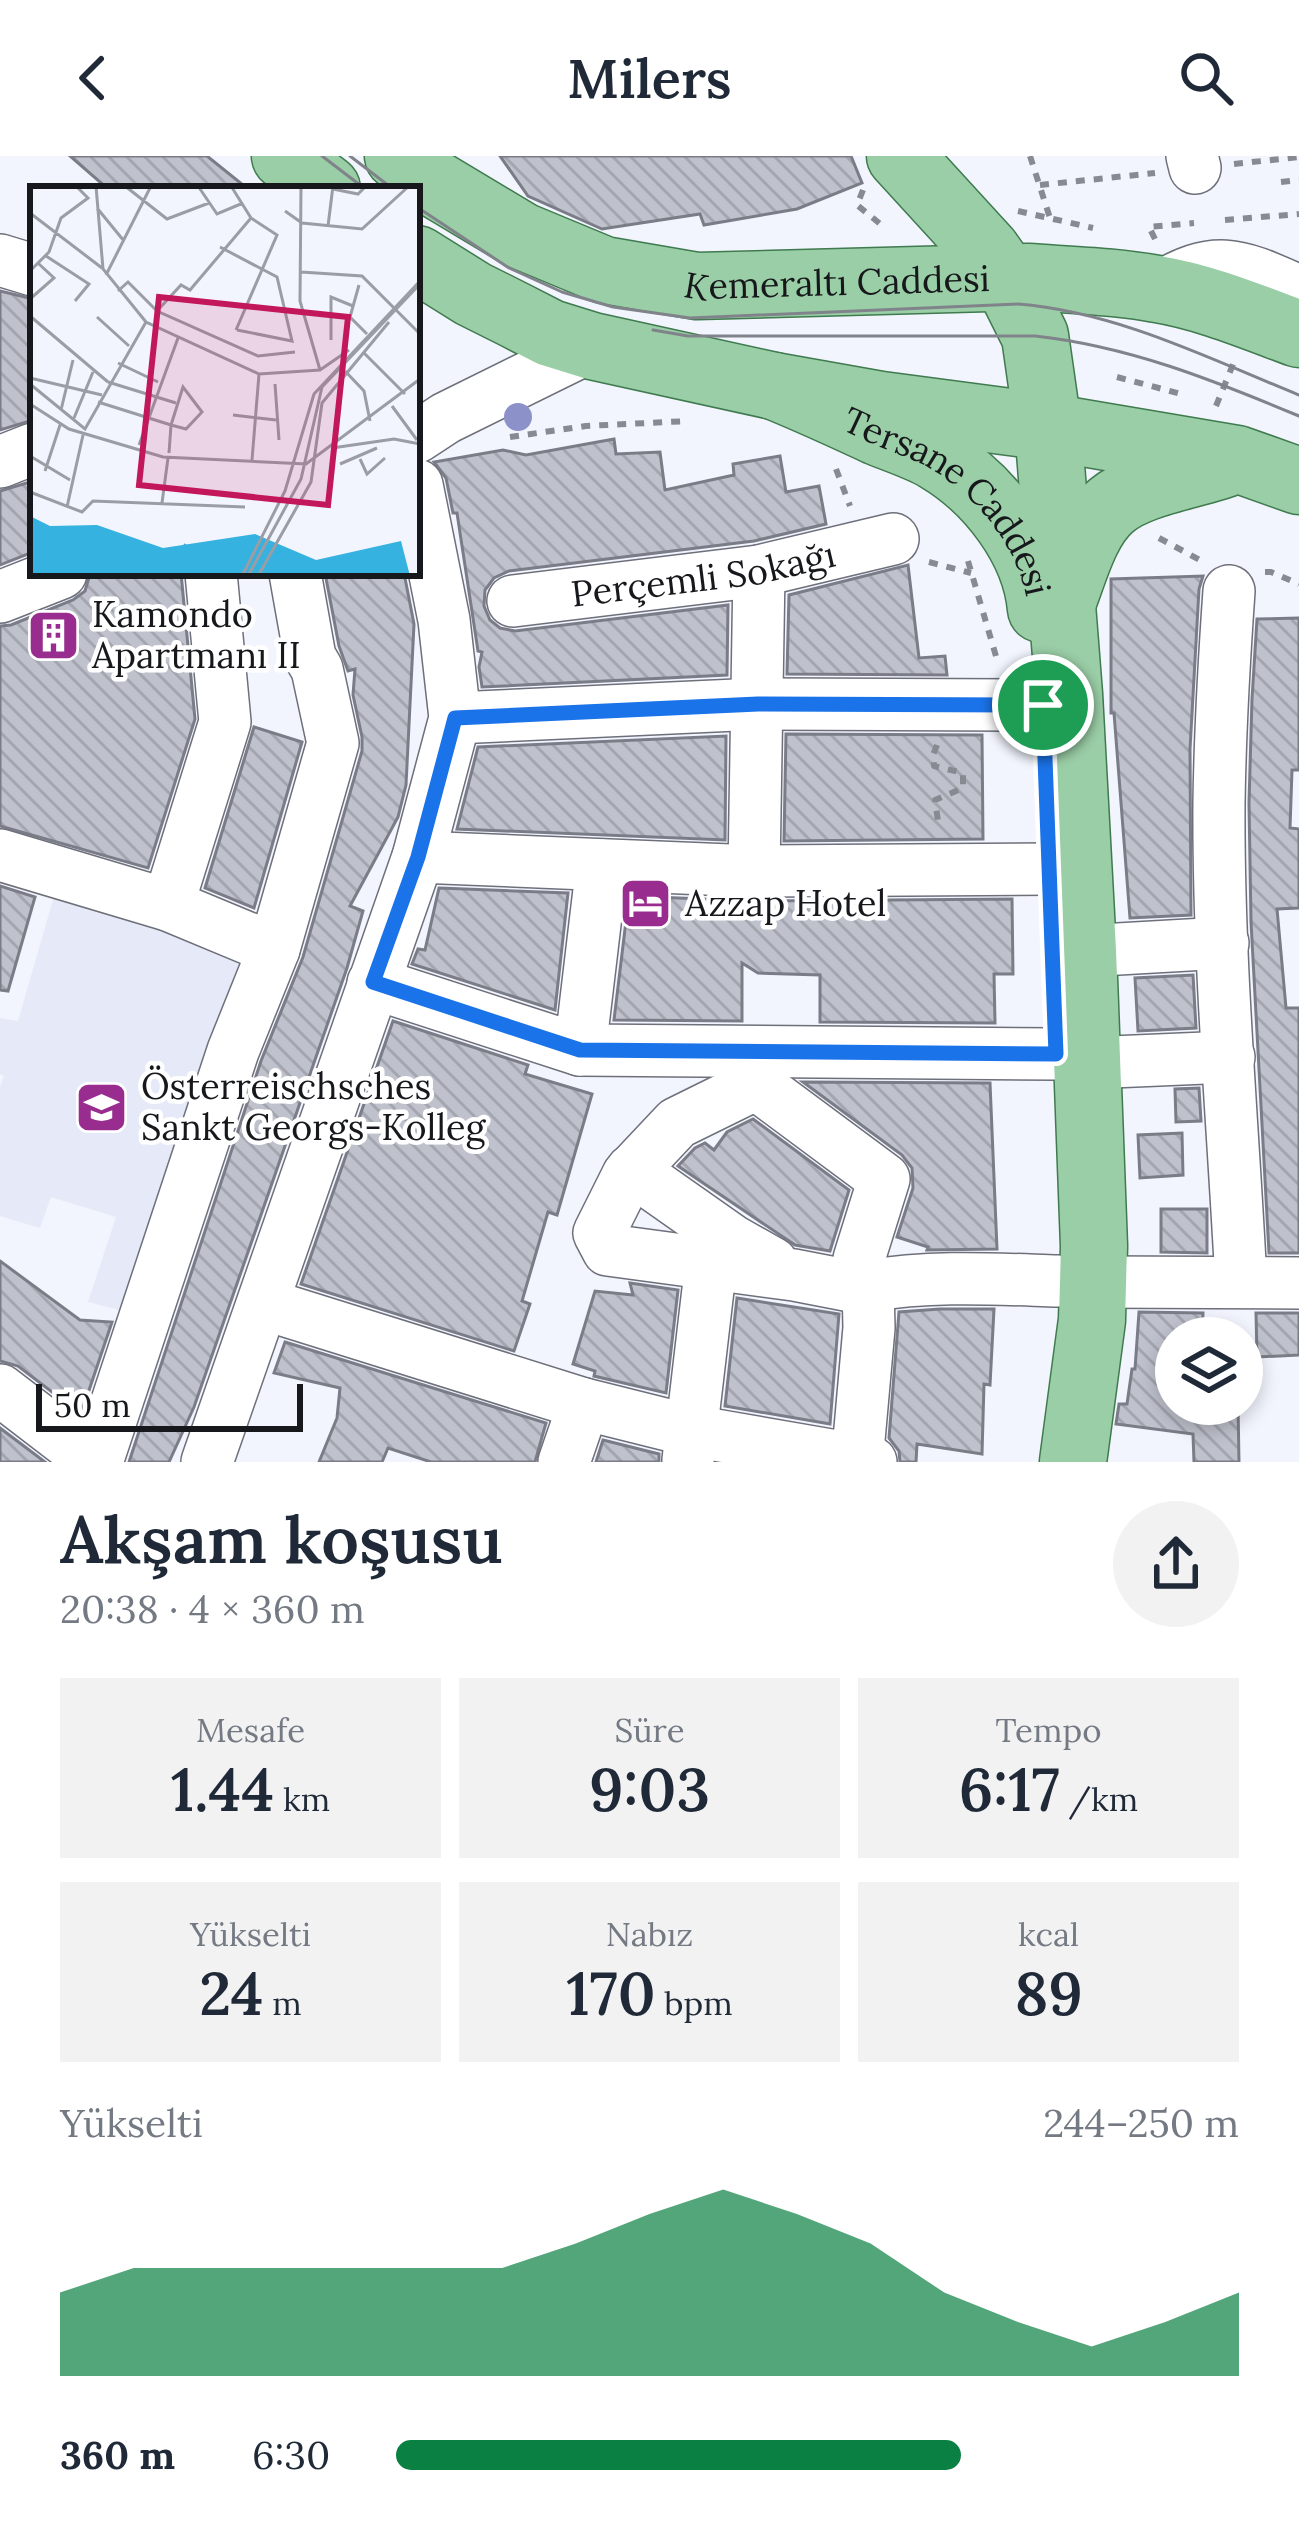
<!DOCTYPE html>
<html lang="tr">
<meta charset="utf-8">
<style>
:root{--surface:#fff;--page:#f2f2f3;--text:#1f2937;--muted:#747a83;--accent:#0b8043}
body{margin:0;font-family:Lora,serif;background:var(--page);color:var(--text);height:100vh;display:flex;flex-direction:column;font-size:45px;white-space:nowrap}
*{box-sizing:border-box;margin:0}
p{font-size:39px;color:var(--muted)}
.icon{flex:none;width:66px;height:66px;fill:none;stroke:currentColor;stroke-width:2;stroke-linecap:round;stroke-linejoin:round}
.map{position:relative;height:1306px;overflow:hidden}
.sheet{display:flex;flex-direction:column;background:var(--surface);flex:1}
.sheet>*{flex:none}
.tools{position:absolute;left:1155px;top:1161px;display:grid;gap:24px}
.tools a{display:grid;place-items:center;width:108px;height:108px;border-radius:50%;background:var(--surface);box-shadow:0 6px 18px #0003;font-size:60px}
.scale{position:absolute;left:36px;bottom:30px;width:267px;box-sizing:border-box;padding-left:12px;border:6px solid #17181c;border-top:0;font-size:33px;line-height:42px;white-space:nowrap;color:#17181c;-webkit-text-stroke:9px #fff;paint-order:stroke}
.pin{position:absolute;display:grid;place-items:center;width:102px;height:102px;color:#fff;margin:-51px;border:6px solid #fff;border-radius:50%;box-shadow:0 3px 12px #0007}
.round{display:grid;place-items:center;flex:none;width:126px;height:126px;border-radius:63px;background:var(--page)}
.summary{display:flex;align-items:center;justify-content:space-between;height:204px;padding:0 60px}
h1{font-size:66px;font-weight:600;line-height:90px}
.metrics{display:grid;grid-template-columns:repeat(3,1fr);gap:18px;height:204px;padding:12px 60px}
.metrics div{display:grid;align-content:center;border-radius:0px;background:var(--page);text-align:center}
.metrics b{font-size:60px;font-weight:600}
.metrics small{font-size:33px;font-weight:400}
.metrics p{font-size:33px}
.chart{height:336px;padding:24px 60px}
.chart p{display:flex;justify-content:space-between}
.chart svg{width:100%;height:216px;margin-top:12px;fill:var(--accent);opacity:.7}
ul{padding:0 60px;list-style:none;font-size:39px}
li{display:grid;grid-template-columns:192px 144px 1fr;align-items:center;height:90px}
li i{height:30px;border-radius:15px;background:var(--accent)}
header{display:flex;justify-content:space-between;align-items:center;height:156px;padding:0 60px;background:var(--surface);font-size:54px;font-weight:600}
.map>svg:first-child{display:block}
.built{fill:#e6e9f8}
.building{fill:url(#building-back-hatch);stroke:#7a7d87;stroke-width:3}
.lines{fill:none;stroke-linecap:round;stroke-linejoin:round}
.minor-casing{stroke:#6d707a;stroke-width:54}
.major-casing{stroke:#407a4f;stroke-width:69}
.path{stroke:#888a91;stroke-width:6;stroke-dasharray:9 9;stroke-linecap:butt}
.minor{stroke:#fff;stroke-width:51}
.major{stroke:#9acea6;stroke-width:66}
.tram{stroke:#81838a;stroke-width:3}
.tree{fill:#8d91ca}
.route-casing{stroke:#fff;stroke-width:24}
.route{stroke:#1a73e8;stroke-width:15}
.labels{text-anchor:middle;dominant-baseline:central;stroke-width:9;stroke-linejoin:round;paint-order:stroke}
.street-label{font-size:36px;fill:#17181c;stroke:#fff}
.poi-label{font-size:36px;fill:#17181c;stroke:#fff;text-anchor:start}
.inset-river{fill:none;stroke:#36b2e1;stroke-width:6}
.inset-road{fill:none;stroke:#9a9da4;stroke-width:3}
.view{fill:#c2185b;fill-opacity:0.15;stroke:#c2185b;stroke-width:6}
.inset-edge{fill:none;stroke:#17181c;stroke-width:6}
</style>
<header><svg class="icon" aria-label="back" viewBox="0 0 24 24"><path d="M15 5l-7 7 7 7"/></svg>Milers<svg class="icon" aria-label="search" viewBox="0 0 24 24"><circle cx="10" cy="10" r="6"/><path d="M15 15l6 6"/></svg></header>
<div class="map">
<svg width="1299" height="1306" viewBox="0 0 1299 1306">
<defs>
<pattern id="building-back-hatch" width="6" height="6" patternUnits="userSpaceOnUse" patternTransform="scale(3)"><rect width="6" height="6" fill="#bfc2cd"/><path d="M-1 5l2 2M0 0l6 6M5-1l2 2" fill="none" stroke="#a3a6af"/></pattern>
</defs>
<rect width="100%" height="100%" fill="#f2f5fe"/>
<polygon class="built" points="59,723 265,798 135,1158 88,1146 116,1061 51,1041 40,1072 0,1060 0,931 4,920 0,918 0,862 18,865"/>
<g class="building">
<polygon points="70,0 207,0 248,33 108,33"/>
<polygon points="500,0 851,0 862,27 797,53 704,69 700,58 602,73 528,40"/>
<polygon points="0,135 33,143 33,264 0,274"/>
<polygon points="614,283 616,298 660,296 665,334 734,319 733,308 780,300 786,336 819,330 826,368 754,385 509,415 494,422 485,434 484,450 490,464 500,472 515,475 728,449 727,519 482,531 479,511 482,496 478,495 457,357 453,357 446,322 434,306 503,294 526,299"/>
<polygon points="33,325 33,396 0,409 0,335"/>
<polygon points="908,409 919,502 945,500 947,519 787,518 789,439"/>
<polygon points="94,417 181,417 195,563 148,712 0,670 0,470 11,469 73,444 85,435 90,418"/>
<polygon points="325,417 404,417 414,468 406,629 398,661 350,750 363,755 347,812 194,1251 169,1306 129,1306 261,905 303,801 362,595 362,581 353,539 355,513 348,515 339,490"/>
<polygon points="1203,420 1199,433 1190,593 1191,759 1130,762 1114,557 1111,557 1111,423"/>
<polygon points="1299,462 1299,614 1292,614 1290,672 1299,673 1299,752 1277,753 1286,852 1299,852 1299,1097 1269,1097 1251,766 1249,647 1252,543 1257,463"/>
<polygon points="254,571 302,586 254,752 205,732"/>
<polygon points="786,578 982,579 983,683 784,685"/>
<polygon points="726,580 725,684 457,673 478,591"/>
<polygon points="0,730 35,741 8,835 0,834"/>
<polygon points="439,732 568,737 555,854 412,808 418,793 425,794"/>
<polygon points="629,740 753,745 1012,743 1013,818 994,818 995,867 820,866 820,819 758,817 742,807 742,865 614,864"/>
<polygon points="1193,819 1196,872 1138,875 1135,822"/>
<polygon points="393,865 528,909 525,918 592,938 557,1059 548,1056 522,1145 530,1148 514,1195 301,1128"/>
<polygon points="803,926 990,927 997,1093 927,1094 928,1091 897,1081 913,1032 912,1012 902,999"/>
<polygon points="1199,932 1201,965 1176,966 1175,933"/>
<polygon points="753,963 849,1034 830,1095 795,1089 678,1010 695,992 705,987 714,994 727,976"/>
<polygon points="1182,977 1183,1019 1140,1022 1138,979"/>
<polygon points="1161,1053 1207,1053 1207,1097 1161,1096"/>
<polygon points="0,1105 80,1164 112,1166 81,1258 18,1210 0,1205"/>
<polygon points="630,1127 678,1134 666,1237 594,1220 595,1215 573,1208 595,1135 633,1139"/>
<polygon points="737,1142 839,1158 830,1268 725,1250"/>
<polygon points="940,1153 994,1153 990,1229 984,1228 982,1298 917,1288 916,1306 900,1306 899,1295 889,1282 899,1156"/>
<polygon points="1139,1156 1203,1157 1202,1182 1176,1182 1176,1248 1238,1248 1239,1306 1194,1306 1193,1278 1116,1268 1119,1248 1127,1248 1132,1213 1135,1213"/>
<polygon points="1256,1157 1299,1157 1299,1199 1257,1201"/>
<polygon points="285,1186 546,1267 535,1306 431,1306 388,1292 382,1306 319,1306 337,1262 340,1232 274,1217"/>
<polygon points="0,1272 45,1306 0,1306"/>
<polygon points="603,1284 659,1298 659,1306 596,1306"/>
</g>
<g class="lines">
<defs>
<g id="minor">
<polyline points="1192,0 1195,12"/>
<polyline points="0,104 33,114"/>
<path d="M1157,133C1216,96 1240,109 1299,135"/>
<polyline points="417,281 446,262 592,190"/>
<polyline points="0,306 33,293"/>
<path d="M1229,435C1224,506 1220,577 1219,647C1218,807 1233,967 1241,1126"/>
<polyline points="0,441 61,417"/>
<path id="s1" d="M513,445L759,415L893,383"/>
<polyline points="455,562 758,548 1043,549"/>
<polyline points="0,699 168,749 274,793"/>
<polyline points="418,701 754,715 1050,713"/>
<polyline points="754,715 759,415"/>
<polyline points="168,749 225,566 211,417"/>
<polyline points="1083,795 1223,787"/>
<polyline points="373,827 580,894 1056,898"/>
<polyline points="580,894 602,709"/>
<polyline points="1088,907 1229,901"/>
<polyline points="632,1014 733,1085 772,1107"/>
<polyline points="1095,1126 1299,1127"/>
<path d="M866,1133L859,1103L884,1023L756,928L677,967L628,1019L599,1077L608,1094L794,1119L866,1133L868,1130C932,1119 994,1123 1058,1125"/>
<polyline points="264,1148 584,1248 692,1275 871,1306"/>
<polyline points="0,1234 94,1306"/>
<polyline points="688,1304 711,1108"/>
<polyline points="97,1306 233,895 274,793 333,587 317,513 310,501 295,417"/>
<polyline points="207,1306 418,701 455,562 444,464 417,329"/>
<polyline points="564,1306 584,1248"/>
<polyline points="857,1306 869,1172 868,1130"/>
</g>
<g id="major">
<polyline points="285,0 327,33"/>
<path id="s2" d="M398,0L430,25L522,80L604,114L697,130L1027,121C1070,124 1115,125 1157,133C1206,141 1253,161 1299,178"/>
<polyline points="900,0 987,95 1006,122 1035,180 1048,271 1069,538 1083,795 1094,1090 1092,1164 1073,1306"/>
<polyline points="417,103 473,138 515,159 550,177 592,190 774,230 881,249 1048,271 1237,303 1299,325"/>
<path id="s3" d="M774,230C809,244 843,260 878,276C897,284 920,291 938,302C990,333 1036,393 1041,453"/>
<path d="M1064,442C1075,413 1086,371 1111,350C1138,327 1191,320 1225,308"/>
</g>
</defs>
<use href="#minor" class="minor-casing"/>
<use href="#major" class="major-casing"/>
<g class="path">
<polyline points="1030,0 1050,62"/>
<polyline points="1234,8 1299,1"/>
<polyline points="1281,26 1299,24"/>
<polyline points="1040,29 1155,17"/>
<polyline points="863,34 857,49 884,71"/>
<polyline points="1018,55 1093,72"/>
<polyline points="1225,64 1299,58"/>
<polyline points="1155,83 1149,71 1194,67"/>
<polyline points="1117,221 1185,239"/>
<polyline points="1216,250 1234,206"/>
<polyline points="510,281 586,270 688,265"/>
<polyline points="836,313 850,350"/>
<polyline points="1159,382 1200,404"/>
<polyline points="968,405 998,507"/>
<polyline points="929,406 971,417"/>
<polyline points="1265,416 1271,416 1299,428"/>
<polyline points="937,589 933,599 934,610 963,617 963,632 935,644 939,672"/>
</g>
<use href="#minor" class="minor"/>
<use href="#major" class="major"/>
<g class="tram">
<polyline points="322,0 360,29"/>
<polyline points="350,0 393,33"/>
<path d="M417,51L509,112L562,136L613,151L690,162L1018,148C1117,156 1208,202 1299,239"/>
<path d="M653,174L688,180H1035C1128,190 1213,224 1299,260"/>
</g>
</g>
<circle class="tree" cx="518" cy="261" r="14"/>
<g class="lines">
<defs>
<polygon id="route" points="758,548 1043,549 1056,898 580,894 373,826 418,701 455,562"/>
</defs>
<use href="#route" class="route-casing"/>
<use href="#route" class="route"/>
</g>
<defs>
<symbol id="building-square" viewBox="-11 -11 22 22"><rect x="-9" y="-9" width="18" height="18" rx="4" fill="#982d8f" stroke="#fff"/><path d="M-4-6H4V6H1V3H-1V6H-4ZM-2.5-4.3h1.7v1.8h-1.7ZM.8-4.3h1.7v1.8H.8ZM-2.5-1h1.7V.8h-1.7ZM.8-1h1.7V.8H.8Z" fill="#fff"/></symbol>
<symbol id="hotel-square" viewBox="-11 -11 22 22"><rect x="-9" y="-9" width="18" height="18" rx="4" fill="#982d8f" stroke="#fff"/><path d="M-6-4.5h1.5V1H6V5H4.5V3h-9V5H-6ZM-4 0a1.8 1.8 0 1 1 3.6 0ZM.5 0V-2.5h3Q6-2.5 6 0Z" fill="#fff"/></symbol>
<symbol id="school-square" viewBox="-11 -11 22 22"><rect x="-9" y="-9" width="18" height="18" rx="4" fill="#982d8f" stroke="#fff"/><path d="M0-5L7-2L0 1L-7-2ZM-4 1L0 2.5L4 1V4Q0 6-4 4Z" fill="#fff"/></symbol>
</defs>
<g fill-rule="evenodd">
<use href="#building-square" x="24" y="450" width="59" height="59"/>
<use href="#hotel-square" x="616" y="718" width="59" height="59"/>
<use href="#school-square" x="72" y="922" width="59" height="59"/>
</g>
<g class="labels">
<g class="street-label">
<text stroke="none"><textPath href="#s2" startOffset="471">Kemeraltı Caddesi</textPath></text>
<text stroke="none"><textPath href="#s3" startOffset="216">Tersane Caddesi</textPath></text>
<text stroke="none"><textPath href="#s1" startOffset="192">Perçemli Sokağı</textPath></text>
</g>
<g class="poi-label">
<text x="92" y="458">Kamondo<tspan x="92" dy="41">Apartmanı II</tspan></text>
<text x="685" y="747">Azzap Hotel</text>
<text x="141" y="930">Österreischsches<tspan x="141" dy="41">Sankt Georgs-Kolleg</tspan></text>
</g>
</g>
<g transform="translate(30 30)">
<rect width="390" height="390" fill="#f2f5fe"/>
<path d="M0,330L20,340L67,339L133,362L225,348L286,374L371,355L380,390H0Z" fill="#36b2e1"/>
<path class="inset-river" d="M135,390L157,359M317,390L322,368L326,390"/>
<path class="inset-road" d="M66,0L73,83L116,136L229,188L290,184L319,164M95,0L137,33L179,17M168,0L187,28L213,17M201,0L221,32M271,0L270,115L290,184M303,3L328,8L336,0M67,22L94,55M255,25L272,37L332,43L379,0M0,27L72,82M298,40L303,0M190,61L247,91L262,155L207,144M16,70L59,98L45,115M0,85L19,66L31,32L58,12L46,0M271,86L332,90L390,148M76,89L121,0M329,99L320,131L337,148M88,105L98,96L127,125L228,170L265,166M0,113L24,92L9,78M127,125L151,99L160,104L221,32M0,130L78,196M67,131L99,160M206,144L247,49L221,32M301,154V111L323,120M333,166L375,208M88,177L128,196M315,185L334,205L340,235M0,192L72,209M78,196L146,217M0,198L55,243L116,136M245,198L249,254M68,216L141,239M0,218L39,243L133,271L276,278L390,193M362,220L387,254M31,224L43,174M203,229L246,234M44,232L63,186M109,259L148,152M302,262L364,253L390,258M139,267L141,239L153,201L172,226L156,243L141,239M0,270L40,294M330,273L337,288L355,272M222,274L229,188M310,278L347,262M15,285L30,239M0,306L52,326L63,315L215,321M132,317L138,272M37,321L53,249M212,390L255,305L284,208L390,95M218,390L271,293L292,201L390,98M228,390L281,296L292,217L359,136"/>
<path class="view" d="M129,111L318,131L298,319L109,299Z"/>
<rect width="390" height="390" class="inset-edge"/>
</g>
</svg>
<div class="tools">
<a><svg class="icon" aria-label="layers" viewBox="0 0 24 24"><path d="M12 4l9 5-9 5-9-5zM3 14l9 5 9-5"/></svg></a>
</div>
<div class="scale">50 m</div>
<div class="pin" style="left:1043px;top:549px;background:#1e9e55"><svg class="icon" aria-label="arrive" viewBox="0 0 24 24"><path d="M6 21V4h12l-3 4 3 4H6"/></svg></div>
</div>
<section class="sheet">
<div class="summary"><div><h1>Akşam koşusu</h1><p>20:38 · 4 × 360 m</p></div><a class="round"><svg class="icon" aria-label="share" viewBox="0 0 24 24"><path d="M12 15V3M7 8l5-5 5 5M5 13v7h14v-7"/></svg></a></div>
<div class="metrics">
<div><p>Mesafe</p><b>1.44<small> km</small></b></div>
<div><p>Süre</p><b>9:03</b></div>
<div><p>Tempo</p><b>6:17<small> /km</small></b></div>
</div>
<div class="metrics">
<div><p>Yükselti</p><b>24<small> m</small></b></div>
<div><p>Nabız</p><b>170<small> bpm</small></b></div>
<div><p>kcal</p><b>89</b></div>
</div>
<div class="chart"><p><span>Yükselti</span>244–250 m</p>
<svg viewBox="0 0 160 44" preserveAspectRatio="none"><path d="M0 44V27L10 22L20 22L30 22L40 22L50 22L60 22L70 17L80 11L90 6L100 11L110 17L120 27L130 33L140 38L150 33L160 27V44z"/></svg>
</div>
<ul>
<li><b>360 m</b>6:30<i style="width:67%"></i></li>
</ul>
</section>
